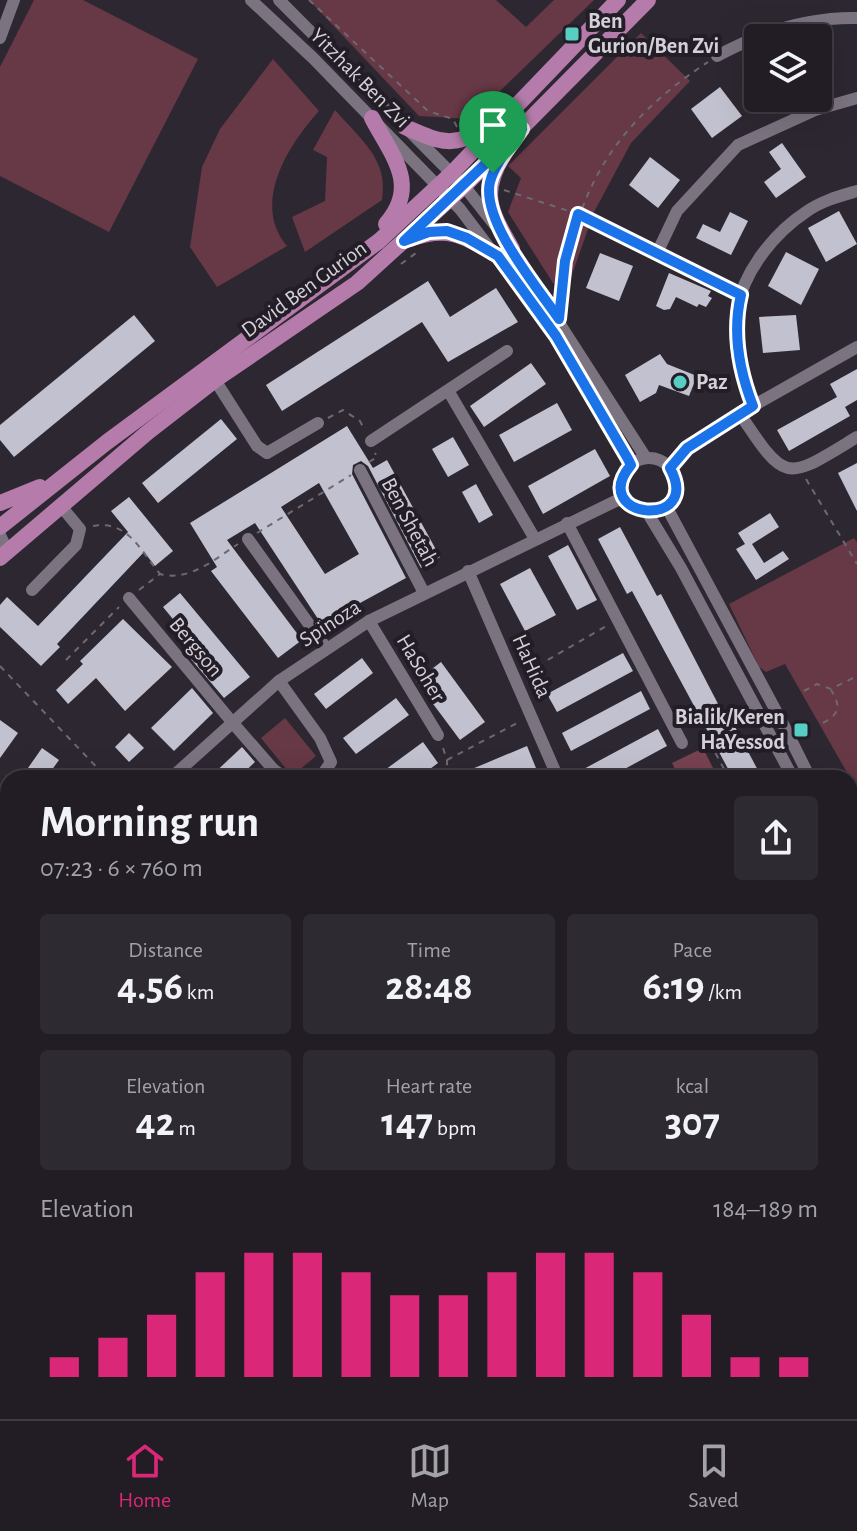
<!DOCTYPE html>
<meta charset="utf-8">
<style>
:root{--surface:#221d25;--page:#2e2a32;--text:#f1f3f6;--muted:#a2a2a7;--line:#3f3b42;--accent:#db2777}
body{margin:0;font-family:"Alegreya Sans",sans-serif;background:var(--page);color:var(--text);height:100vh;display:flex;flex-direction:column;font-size:30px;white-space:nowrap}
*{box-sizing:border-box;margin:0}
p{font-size:26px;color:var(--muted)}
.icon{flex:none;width:44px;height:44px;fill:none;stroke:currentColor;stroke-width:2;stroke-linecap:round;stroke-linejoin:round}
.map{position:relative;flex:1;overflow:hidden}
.panel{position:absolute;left:0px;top:770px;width:858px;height:650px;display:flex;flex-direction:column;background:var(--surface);border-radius:24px 24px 0 0;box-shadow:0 8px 32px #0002,0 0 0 2px var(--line)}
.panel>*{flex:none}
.controls{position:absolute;left:744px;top:24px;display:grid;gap:16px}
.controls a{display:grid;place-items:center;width:88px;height:88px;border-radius:8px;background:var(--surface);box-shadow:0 8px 32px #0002,0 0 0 2px var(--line);font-size:40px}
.pin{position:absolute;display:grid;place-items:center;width:68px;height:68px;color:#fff;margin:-82px -34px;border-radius:50% 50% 50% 0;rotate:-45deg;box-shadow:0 0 8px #0007}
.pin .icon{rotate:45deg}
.round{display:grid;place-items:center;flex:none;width:84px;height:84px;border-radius:8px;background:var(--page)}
.head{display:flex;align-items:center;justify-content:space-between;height:136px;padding:0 40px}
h1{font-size:44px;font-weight:600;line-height:60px}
.stats{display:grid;grid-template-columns:repeat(3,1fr);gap:12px;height:136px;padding:8px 40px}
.stats div{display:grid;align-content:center;border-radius:8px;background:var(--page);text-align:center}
.stats b{font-size:40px;font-weight:600}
.stats small{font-size:22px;font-weight:400}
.stats p{font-size:22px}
.chart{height:224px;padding:16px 40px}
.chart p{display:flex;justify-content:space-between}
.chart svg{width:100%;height:144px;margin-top:8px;stroke:var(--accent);stroke-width:6}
.tab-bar{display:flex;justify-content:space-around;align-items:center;height:112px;border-top:2px solid var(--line);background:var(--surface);font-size:22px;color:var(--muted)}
.tab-bar a{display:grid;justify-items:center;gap:4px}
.tab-bar .current{color:var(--accent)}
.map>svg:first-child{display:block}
.green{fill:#673846}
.forest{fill:#774252}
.building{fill:#c1c1cf;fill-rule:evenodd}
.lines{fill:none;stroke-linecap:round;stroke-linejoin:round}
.path{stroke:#6e6971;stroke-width:2;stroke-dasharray:6 6;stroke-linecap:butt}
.minor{stroke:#7b7480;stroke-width:12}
.major{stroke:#b57cab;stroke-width:16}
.route-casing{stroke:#fff;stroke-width:16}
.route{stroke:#1a73e8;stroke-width:10}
.poi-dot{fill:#56cec3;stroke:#231d27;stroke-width:3}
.labels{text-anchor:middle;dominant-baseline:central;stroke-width:8;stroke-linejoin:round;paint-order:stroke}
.poi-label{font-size:22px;font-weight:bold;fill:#d4d0d7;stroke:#231d27;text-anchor:start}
.street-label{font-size:22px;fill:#d4d0d7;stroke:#231d27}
</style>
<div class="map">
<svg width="857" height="1419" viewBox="0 0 857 1419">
<rect width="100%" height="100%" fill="#2d2731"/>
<g class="green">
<polygon points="34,0 83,0 198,59 109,232 0,176 0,67"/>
<polygon points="309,0 496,0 526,27 554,0 594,0 471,119 419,116"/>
<polygon points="641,33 690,81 631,143 594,212 567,289 553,283 508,212 521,178 508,166"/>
<path d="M273,59L319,111C288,145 251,204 287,246L217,287L190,247L202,167L220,129Z"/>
<path d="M335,110C360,139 389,159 382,200L305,252L292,217L325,201L327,157L313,150Z"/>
<polygon points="854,538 857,542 857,810 850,814 850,785 853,783 785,664 766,672 759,667 729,604"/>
<polygon points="285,718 316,756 292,776 261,738"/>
</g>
<polygon class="forest" points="703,748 718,778 679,778 672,763"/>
<g class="building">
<polygon points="720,87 742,116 712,138 691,109"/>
<polygon points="782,143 806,177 776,198 764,182 781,169 769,152"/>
<polygon points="650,157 680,180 658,208 629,185"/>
<polygon points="839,211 857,244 826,262 808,228"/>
<polygon points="730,212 748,221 731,255 696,238 703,224 720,232"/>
<polygon points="786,252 819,269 801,305 768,286"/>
<polygon points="600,253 633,266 619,301 586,288"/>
<polygon points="669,273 711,291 708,296 712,298 706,307 699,304 697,307 676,297 670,309 664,310 656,306"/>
<polygon points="428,281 450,317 496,288 518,322 448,362 422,322 282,411 266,385"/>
<polygon points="134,315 155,341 14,457 0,440 0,425"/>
<polygon points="796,315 800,350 763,353 759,317"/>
<polygon points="660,354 667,364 697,376 689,396 659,385 656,393 640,402 625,375"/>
<polygon points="531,363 546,384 484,427 470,406"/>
<polygon points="857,369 857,400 845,407 850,416 789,451 777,430 837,397 830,384"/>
<polygon points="557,403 572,430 514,462 499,435"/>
<polygon points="221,419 237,439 158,503 142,483"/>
<path d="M347,426L373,468L387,460L440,557L421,568L368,466L361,461L353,465L352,474L406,578L360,603L358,601L322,625L255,523L227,540L302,640L278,658L211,571L217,567L190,523ZM319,483L359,554L325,574L281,507Z"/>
<polygon points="453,437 469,465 448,477 432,449"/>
<polygon points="595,449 610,476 543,514 528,486"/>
<polygon points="857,463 857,511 838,473"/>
<polygon points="476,484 493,515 479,523 462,492"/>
<polygon points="129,497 173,551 155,566 144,552 57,644 60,647 41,666 0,627 0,605 7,597 38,626 128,532 111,511"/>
<polygon points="770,513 779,527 752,544 764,563 783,551 789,559 756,580 736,549 745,544 738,533"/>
<polygon points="620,527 657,596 661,594 729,725 733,723 762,778 733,778 632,591 627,594 598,539"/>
<polygon points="568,545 597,600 577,610 548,556"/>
<polygon points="530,568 556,615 525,631 500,584"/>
<polygon points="180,593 250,677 224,698 190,658 199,651 163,607"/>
<polygon points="123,619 172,667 125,711 96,678 68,704 56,690 83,664 80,661"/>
<polygon points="623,653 633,671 557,712 547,694"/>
<polygon points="362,658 373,673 326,709 314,694"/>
<polygon points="441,662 485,722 460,740 416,681"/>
<polygon points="192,688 213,713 174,751 151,728"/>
<polygon points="641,691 650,709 571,751 562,733"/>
<polygon points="396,698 409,715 356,754 343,738"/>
<polygon points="0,720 18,733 0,758"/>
<polygon points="658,729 667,746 608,778 567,778"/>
<polygon points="129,733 144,748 129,762 115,747"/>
<polygon points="423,742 438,763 418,778 374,778"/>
<polygon points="527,746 540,778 476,778 472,769"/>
<polygon points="242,747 255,762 238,778 209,778"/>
<polygon points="42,748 59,760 46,778 21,778"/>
</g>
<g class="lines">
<g class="path">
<polyline points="309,0 428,111 453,119 457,127"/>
<polyline points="504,190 578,214 646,247"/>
<polyline points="401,264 416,253"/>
<path d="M561,302C574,190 614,124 708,62"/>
<polyline points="328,418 343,410 360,421 364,429"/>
<polyline points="369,462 377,457 375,453"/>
<polyline points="806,479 857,564"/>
<path d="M93,526C128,520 140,550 160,574"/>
<polyline points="257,533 351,475"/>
<path d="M139,590L160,574C189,582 215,559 238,544"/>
<polyline points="66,660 119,607"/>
<polyline points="0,666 107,778"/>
<polyline points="527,672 608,625"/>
<polyline points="804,691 817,684 831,689 857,676"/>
<path d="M823,723C840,714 841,706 831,690"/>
<polyline points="704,732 729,778"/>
<polyline points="443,748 447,760 447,778"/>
<polyline points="447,760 521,721"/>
<polyline points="852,806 857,797"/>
<polyline points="850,1094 857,1107"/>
<polyline points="468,1419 469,1412"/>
</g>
<g class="minor">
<polyline points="251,0 313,58 460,209 556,336 587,385 631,465"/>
<polyline points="279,0 464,186 494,224"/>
<polyline points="0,38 14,0"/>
<path d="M717,56C761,32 806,17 857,18"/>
<polyline points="507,242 646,458"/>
<polyline points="741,295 657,253 677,211 738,145 815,110 857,98"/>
<polyline points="215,380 257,446 267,453 318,423"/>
<polyline points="449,392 535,539"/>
<path d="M753,406C741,377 732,342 737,310C743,272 774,233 806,212C821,201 840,196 857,191"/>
<path d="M740,414C787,485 786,480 857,437"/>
<polyline points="371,441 507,351"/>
<circle cx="649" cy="485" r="27"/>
<polyline points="670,468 687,448 753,406 857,347"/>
<polyline points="360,470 424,593"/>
<polyline points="666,506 783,724 810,778"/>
<polyline points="647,512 681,568 793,778"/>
<polyline points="567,523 682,743"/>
<polyline points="0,535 7,550"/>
<polyline points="248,539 326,648"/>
<polyline points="468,571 558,778"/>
<polyline points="32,590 76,545 80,529 60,505"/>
<polyline points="129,598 232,722 273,769 285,778"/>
<polyline points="369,621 438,735"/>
<polyline points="279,681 320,738 331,762 320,778"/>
<polyline points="171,778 279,681 369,621 624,497"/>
<polyline points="850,822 857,818"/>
<polyline points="850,856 857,868"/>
<polyline points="0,883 8,887"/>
<polyline points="850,884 857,897"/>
<polyline points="850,955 857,951"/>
<polyline points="0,979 8,982"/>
<polyline points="0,1092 8,1067"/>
<polyline points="850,1259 857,1254"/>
<polyline points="0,1298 8,1300"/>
<polyline points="64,1419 66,1412"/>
<polyline points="187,1419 189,1412"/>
<polyline points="311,1419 312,1412"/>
<polyline points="347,1419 349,1412"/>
<polyline points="740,1419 742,1412"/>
</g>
<g class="major">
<path d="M372,118C392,156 420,185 386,224"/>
<path d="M405,127C440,142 452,149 486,128"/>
<path d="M503,156C479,195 492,213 512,249"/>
<path d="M410,239C449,225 464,236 498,256"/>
<polyline points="0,503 40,487"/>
<polyline points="0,527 107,442 379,241 452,173 618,0"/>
<polyline points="0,558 148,432 215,380 357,283 464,186 648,0"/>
</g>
</g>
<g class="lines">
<defs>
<path id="route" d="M522,129C511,145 495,163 490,182C481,221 538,288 559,319L565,261L578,214L741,295C732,333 739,370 753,406L687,448L670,468C704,531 586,519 631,465L628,459L556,336L498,256L467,238L447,231L429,232L404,241Z"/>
</defs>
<use href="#route" class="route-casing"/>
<use href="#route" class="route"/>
</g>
<g class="poi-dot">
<rect x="564" y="26" width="16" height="16" rx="4"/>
<circle cx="680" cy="382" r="8"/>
<rect x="793" y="722" width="16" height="16" rx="4"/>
</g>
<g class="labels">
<g class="poi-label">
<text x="588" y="21">Ben<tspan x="588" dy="25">Gurion/Ben Zvi</tspan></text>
<text x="696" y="382">Paz</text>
<text x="785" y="717" text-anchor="end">Bialik/Keren<tspan x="785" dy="25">HaYessod</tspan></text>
</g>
<g class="street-label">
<text transform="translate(360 78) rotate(45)">Yitzhak Ben Zvi</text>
<text transform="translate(304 289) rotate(-36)">David Ben Gurion</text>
<text transform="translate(410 522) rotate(62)">Ben Shetah</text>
<text transform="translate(330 623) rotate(-33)">Spinoza</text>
<text transform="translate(196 647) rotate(50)">Bergson</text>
<text transform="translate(532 666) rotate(66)">HaHida</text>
<text transform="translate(421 668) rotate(59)">HaSoher</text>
</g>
</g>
</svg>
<div class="controls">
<a><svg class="icon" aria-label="layers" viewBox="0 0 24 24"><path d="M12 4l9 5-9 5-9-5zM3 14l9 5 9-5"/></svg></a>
</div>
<div class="pin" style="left:493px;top:173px;background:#1e9e55"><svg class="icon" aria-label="arrive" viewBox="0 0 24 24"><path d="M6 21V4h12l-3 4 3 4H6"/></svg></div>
<section class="panel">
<div class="head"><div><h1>Morning run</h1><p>07:23 · 6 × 760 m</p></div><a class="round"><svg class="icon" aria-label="share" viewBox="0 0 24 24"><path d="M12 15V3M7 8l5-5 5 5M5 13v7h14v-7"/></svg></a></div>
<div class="stats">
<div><p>Distance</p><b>4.56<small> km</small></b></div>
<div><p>Time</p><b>28:48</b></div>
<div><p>Pace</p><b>6:19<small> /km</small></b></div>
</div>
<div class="stats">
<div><p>Elevation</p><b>42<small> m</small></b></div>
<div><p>Heart rate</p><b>147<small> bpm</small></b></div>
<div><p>kcal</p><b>307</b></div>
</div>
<div class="chart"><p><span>Elevation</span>184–189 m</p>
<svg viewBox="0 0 160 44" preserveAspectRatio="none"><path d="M5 44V38M15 44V32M25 44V25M35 44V12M45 44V6M55 44V6M65 44V12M75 44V19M85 44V19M95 44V12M105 44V6M115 44V6M125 44V12M135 44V25M145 44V38M155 44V38"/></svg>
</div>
</section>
</div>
<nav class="tab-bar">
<a class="current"><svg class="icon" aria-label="home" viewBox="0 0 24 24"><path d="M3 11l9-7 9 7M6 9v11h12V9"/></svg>Home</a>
<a><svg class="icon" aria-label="map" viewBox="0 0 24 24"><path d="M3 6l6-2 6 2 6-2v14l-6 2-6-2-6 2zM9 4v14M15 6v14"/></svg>Map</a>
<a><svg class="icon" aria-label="saved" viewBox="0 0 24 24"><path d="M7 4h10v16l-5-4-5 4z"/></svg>Saved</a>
</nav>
